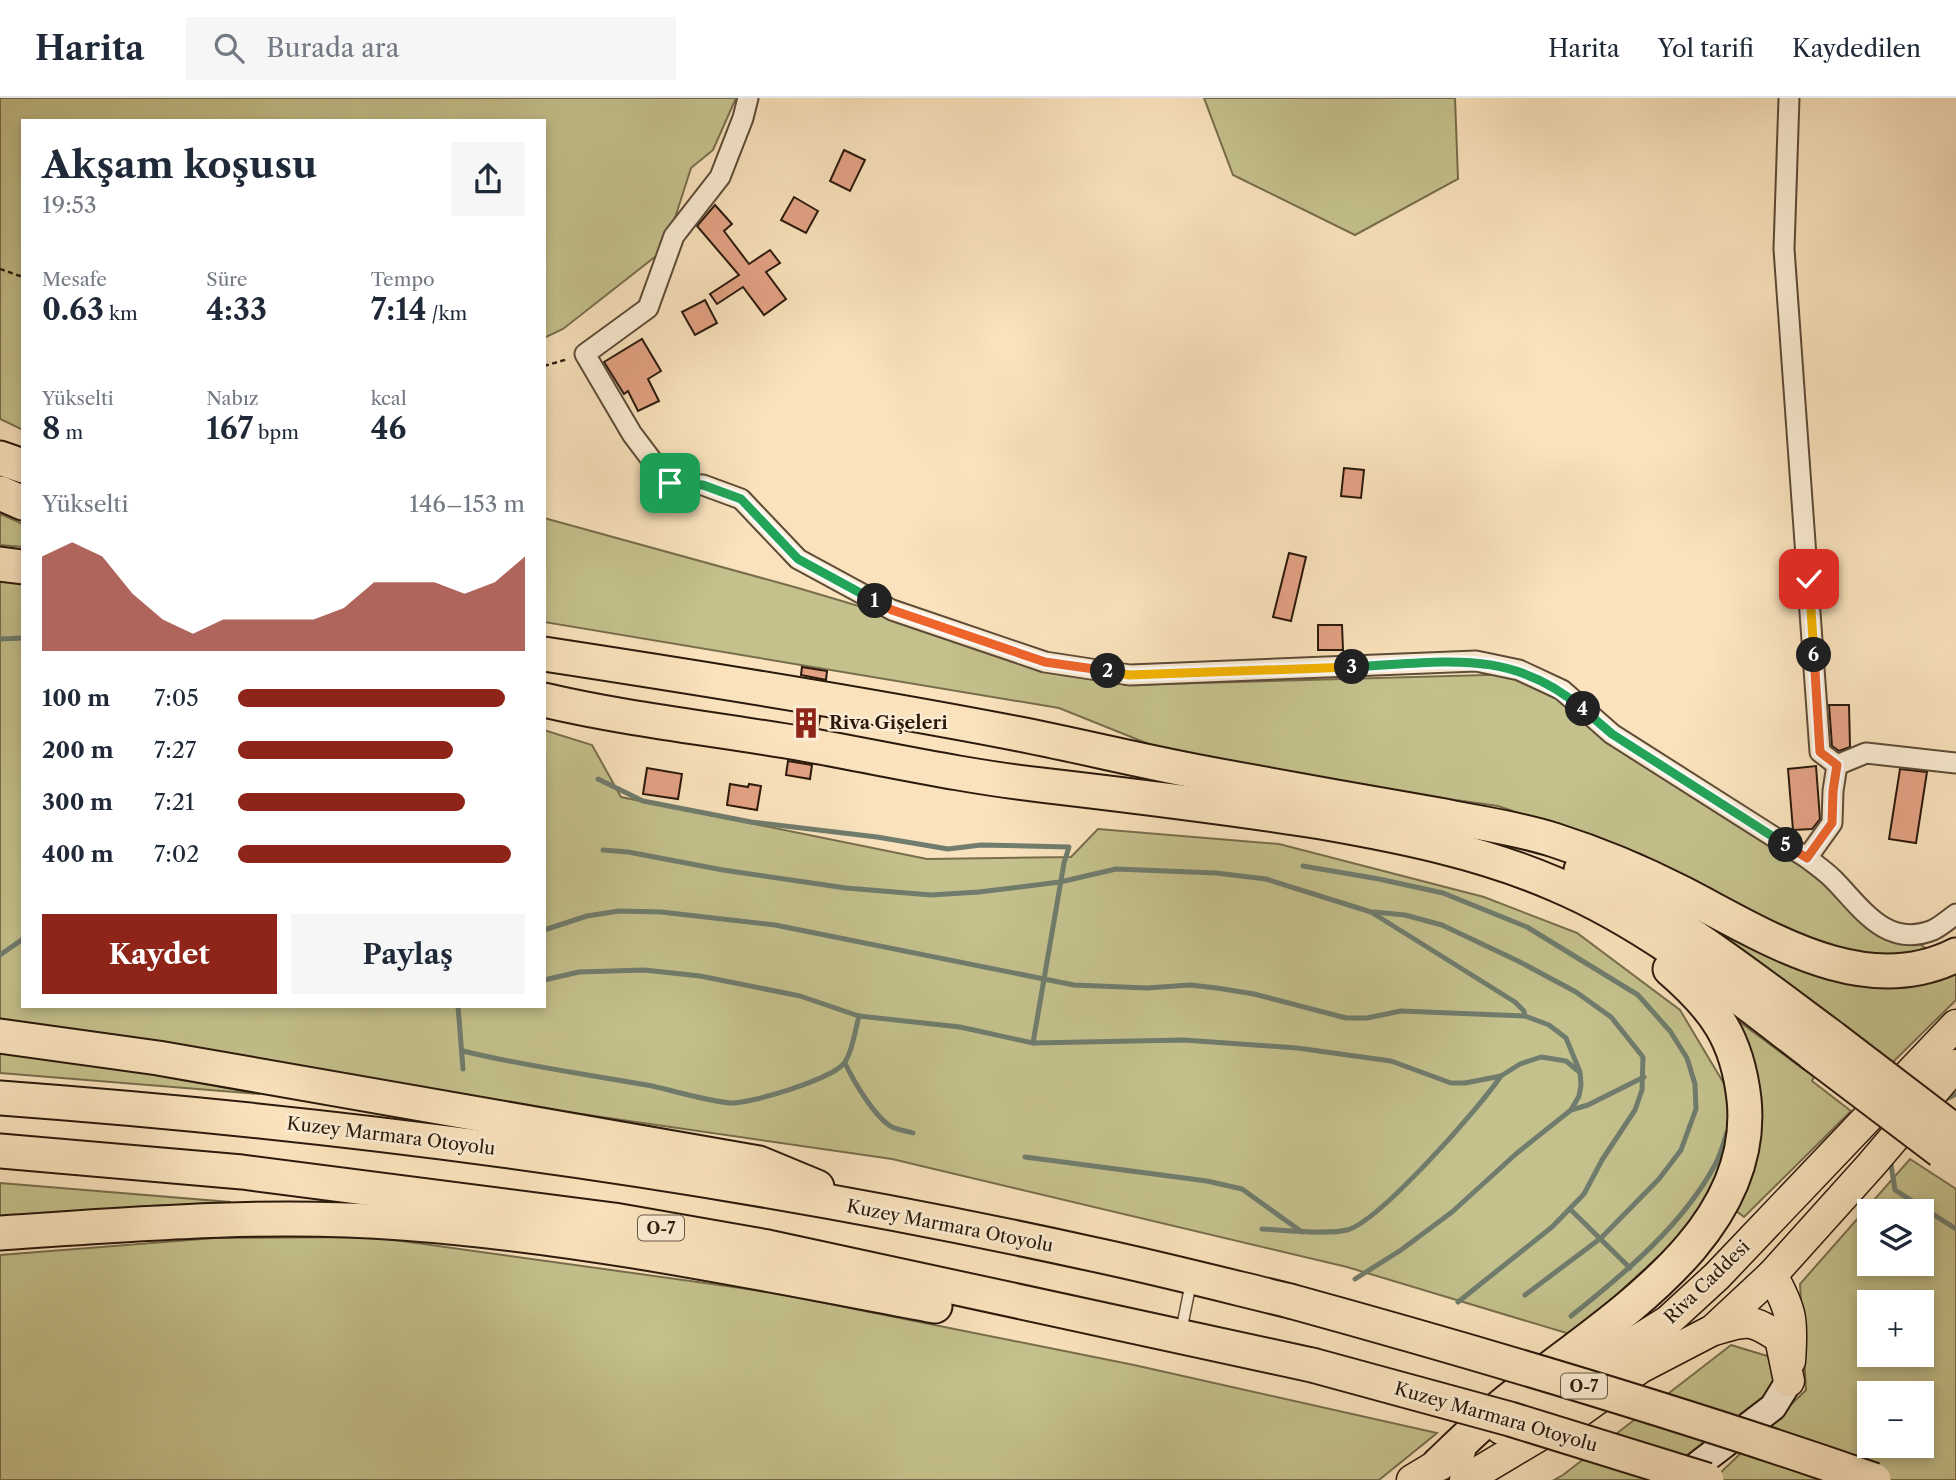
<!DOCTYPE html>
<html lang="tr">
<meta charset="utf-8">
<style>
:root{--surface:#fff;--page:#f6f6f7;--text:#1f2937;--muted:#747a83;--line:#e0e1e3;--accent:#8f2418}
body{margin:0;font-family:"Libre Caslon Text",serif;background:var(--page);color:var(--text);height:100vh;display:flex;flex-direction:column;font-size:26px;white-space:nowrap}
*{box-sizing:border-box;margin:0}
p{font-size:23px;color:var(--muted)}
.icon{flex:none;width:38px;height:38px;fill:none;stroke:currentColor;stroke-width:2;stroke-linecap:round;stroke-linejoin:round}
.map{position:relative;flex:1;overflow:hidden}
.side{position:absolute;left:21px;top:21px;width:525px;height:889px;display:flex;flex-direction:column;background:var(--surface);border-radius:0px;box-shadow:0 4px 10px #0003}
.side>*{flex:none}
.buttons{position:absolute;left:1857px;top:1101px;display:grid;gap:14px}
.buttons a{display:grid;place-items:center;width:77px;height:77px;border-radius:0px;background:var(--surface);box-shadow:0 4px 10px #0003;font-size:35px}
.pin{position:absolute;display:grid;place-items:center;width:60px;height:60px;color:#fff;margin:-30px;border-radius:14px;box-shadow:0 4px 10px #0006}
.km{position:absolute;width:35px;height:35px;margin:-18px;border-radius:50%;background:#222;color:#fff;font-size:19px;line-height:35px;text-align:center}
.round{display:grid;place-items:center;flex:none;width:74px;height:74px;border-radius:0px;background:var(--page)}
.overview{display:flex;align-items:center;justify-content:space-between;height:119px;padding:0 21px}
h1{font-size:38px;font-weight:700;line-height:52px}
.stats{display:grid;grid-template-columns:repeat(3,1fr);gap:10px;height:119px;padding:7px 21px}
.stats div{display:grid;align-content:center}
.stats b{font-size:30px;font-weight:700}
.stats small{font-size:19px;font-weight:400}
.stats p{font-size:19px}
.chart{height:196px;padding:14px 21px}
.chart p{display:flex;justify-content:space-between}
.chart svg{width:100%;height:126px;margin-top:7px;fill:var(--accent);opacity:.7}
.primary-button{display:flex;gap:14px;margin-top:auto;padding:14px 21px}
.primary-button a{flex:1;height:80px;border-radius:0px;background:var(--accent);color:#fff;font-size:28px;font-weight:700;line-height:80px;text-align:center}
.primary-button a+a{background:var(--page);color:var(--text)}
ul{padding:0 21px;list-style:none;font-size:23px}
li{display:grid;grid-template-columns:112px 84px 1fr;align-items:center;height:52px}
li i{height:18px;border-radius:9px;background:var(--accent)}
header{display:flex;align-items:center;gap:42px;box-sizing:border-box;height:98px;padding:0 35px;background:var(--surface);border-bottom:2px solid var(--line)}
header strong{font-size:33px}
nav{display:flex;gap:38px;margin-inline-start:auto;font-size:24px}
.search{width:490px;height:63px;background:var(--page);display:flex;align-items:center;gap:18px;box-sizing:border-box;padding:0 24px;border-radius:0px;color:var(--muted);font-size:26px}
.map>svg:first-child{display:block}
.green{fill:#c4c18c;stroke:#786d4c;stroke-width:2;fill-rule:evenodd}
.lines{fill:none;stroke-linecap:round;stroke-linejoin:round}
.stream{stroke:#707c6d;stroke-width:5}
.building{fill:#e3a284;stroke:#2b190b;stroke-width:2}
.lane-casing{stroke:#5e4b37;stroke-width:13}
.street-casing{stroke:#5e4b37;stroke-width:23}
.secondary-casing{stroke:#2b190b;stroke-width:30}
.primary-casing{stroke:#2b190b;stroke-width:33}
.highway-casing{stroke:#2b190b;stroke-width:37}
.path{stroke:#2b190b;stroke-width:2.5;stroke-dasharray:5 3.5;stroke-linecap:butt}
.lane{stroke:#fbecd3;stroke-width:10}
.street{stroke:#fbecd3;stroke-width:19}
.secondary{stroke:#fbecd3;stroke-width:26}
.primary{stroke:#f9e2bc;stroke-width:30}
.highway{stroke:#f9e2bc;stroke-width:33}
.highway-bridge-casing{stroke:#2b190b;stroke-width:37;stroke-linecap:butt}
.highway-bridge{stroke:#f9e2bc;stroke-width:33}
.split-1-casing{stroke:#fff;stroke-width:14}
.split-2-casing{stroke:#fff;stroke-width:14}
.split-3-casing{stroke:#fff;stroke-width:14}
.split-4-casing{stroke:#fff;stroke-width:14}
.split-5-casing{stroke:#fff;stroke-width:14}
.split-6-casing{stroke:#fff;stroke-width:14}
.split-7-casing{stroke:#fff;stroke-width:14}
.split-1{stroke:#22a559;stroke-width:9}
.split-2{stroke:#f0652b;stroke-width:9}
.split-3{stroke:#f5b400;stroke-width:9}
.split-4{stroke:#22a559;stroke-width:9}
.split-5{stroke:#22a559;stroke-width:9}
.split-6{stroke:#f0652b;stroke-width:9}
.split-7{stroke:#f5b400;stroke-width:9}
.labels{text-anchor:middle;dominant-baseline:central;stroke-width:5;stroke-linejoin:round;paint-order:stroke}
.shield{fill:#fbecd3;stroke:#695847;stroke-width:2}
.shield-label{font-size:16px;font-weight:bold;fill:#2b190b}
.poi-label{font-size:18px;font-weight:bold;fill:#2b190b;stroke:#fbecd3;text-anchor:start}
.street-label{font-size:18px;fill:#2b190b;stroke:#fbecd3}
</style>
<header>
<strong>Harita</strong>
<div class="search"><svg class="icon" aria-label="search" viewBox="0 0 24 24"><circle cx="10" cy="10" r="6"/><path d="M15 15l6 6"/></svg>Burada ara</div>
<nav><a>Harita</a><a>Yol tarifi</a><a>Kaydedilen</a></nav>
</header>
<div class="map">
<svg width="1956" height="1382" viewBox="0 0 1956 1382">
<rect width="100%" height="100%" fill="#f9e2bc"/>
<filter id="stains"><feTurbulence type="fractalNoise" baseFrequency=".00286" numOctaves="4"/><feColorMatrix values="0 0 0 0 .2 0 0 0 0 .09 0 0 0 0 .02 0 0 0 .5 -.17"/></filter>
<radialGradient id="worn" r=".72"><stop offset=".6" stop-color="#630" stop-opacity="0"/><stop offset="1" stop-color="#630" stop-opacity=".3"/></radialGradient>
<g class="green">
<polygon points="0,0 736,0 713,52 691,70 665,151 563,231 544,240 544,23 23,23 23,332 0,321"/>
<polygon points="1204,0 1455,0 1458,81 1355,137 1233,77"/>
<polygon points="0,416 23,426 23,449 0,447"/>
<polygon points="544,420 798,490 1125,587 1522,576 1940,860 1893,868 1824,851 1641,756 1498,708 1196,665 1059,610 544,524"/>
<polygon points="0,482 23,484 23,908 544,908 544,632 592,647 621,699 927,761 1071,759 1098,731 1279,746 1484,799 1577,835 1680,912 1729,994 1734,1045 1688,1131 1573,1237 1347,1169 892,1061 457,998 0,923"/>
<polygon points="1635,790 1737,838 1956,871 1956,902 1890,967"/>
<polygon points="1714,905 1814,979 1812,983 1851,1013 1744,1119 1731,1109 1743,1090"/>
<polygon points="0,954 124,971 260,996 0,975"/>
<path d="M1910,1061L1956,1091V1382H1713L1806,1292L1800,1186ZM1869,1113H1922V1166H1869ZM1869,1204H1922V1256H1869ZM1869,1295H1922V1348H1869Z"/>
<polygon points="0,1085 230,1104 230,1105 149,1108 0,1119"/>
<polygon points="373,1139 770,1194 1134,1267 1437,1335 1379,1382 0,1382 0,1157 215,1140"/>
<polygon points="1731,1247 1774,1260 1777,1286 1676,1382 1554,1382 1563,1377"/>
</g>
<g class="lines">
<g class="stream">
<polyline points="0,541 23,540"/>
<polyline points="598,681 643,703 751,724 877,739 948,751 981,747 1069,749 1064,765 1033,945"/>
<polyline points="603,752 628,754 723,772 846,790 931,797 979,794 1060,784 1116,771 1216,775 1266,781 1371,814 1515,904 1524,913 1525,918"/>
<polyline points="1303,768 1379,781 1443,795 1527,829 1638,897 1670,933 1687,960 1695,986 1696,1011 1681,1052 1659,1081 1601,1140 1525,1197"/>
<polyline points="1374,814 1405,817 1442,827 1518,863 1576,894 1611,919 1643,959 1642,992 1635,1012 1602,1062 1584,1096 1552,1129 1458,1204"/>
<polyline points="544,832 587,818 619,813 661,814 775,827 1074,887 1147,890 1190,887 1217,890 1254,896 1346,920 1367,920 1401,913 1525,918 1549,927 1566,940 1580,974 1581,987 1579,998 1571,1012 1517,1055 1452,1114 1401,1152 1355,1181"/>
<polyline points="0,857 23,841"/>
<polyline points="544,882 579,874 644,872 700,878 800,898 859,918 960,929 1033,945 1184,942 1297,950 1391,963 1451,985 1465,985 1501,978 1520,966 1541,959 1566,963 1578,973"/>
<polyline points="458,908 463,971"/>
<path d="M463,953C523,968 586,976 647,987C672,992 706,1003 731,1005C750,1006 836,980 845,964C853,952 855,932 859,918"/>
<path d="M845,965C853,982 875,1020 892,1029C898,1032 907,1033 913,1035"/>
<polyline points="1942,1003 1956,996"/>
<polyline points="1571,1012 1588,1007 1644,979"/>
<polyline points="1025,1059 1207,1083 1242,1091 1302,1134"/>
<polyline points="1890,1060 1895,1092 1956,1131"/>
<polyline points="1570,1111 1630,1170"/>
<path d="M1262,1131C1284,1132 1327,1137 1347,1132C1379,1124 1480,1009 1501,978"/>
<path d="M1571,1218C1624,1176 1684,1126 1716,1065C1721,1055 1724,1044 1727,1034"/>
</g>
</g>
<g class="building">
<polygon points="844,52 865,62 850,93 830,83"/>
<polygon points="794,99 818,113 806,135 781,122"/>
<polygon points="715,107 732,126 724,133 749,166 770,152 780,165 766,174 786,201 764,217 743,189 717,206 710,196 739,177 697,128"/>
<polygon points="705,202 717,225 695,237 682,214"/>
<polygon points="642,241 661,273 648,281 659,303 638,313 628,293 624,296 604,264"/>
<polygon points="1344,370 1364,372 1361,400 1341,398"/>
<polygon points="1289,455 1306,459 1291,523 1273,519"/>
<polygon points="1318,527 1342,527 1343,552 1318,552"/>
<polygon points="802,569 827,573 826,582 801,577"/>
<polygon points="1829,607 1849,607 1850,649 1839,653 1832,648"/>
<polygon points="795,615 820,620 818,629 794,625"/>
<polygon points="788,663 812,667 810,681 786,677"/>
<polygon points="1816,668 1820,721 1812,731 1793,732 1788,671"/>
<polygon points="647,670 682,676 678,701 643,696"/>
<polygon points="1900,671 1927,674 1916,745 1889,741"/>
<polygon points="730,686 748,689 749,686 761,688 757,712 727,707"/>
</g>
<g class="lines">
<defs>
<polyline id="lane" points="1181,1234 1191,1184"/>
<g id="street">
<path d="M748,0L743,20L720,79L674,138L648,210L585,256L632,336L669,385L703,387L741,401L798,461L892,512L1045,564L1130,577L1476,563L1519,572L1562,592L1612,636L1807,760C1816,767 1825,773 1833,781C1861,809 1886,851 1933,832C1941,828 1949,821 1956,816"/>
<polyline points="1789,0 1784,151 1820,654 1837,667 1833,693 1832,725 1807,760"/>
<polyline points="1837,667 1866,655 1956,665"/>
</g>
<polyline id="secondary" points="1678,1382 1773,1309 1789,1283"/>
<g id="primary">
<path d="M1772,1177C1792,1213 1793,1222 1790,1263"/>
<path d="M1714,1232C1746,1222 1751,1220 1780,1240L1789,1283"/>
<polyline points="1501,1331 1560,1298 1625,1250 1668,1223 1717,1178 1956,927"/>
<polyline points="1412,1382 1460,1353"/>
<polyline points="1465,1382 1579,1314 1640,1270 1713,1232 1772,1177 1871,1067 1956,967"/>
</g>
<g id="highway">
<polyline points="0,360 23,368"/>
<polyline points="0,395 23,405"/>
<polyline points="0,466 23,469"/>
<path d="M544,556C701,580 858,605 1014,635C1081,648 1148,665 1215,677C1290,691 1364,704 1439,717C1477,725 1517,730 1554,742C1598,756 1641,774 1682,795C1764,837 1863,904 1956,857"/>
<path d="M544,602C629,622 717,631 803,646C882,660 961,678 1041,687C1135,698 1228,709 1321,724C1401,738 1481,754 1555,786C1650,826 1732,894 1813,956"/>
<path d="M1581,772C1672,817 1752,880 1833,940"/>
<polyline points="0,938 158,960 759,1065 817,1089"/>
<path d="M0,1000C367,1027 732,1077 1092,1156C1158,1170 1224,1187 1290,1203"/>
<polyline points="0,1053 242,1074 614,1122 768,1149 1312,1267"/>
<path d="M0,1135C134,1126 268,1115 402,1125C581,1138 759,1175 935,1208"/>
<path d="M1439,1366C1458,1348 1477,1329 1497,1312C1590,1232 1759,1145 1744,1001C1737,940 1715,910 1670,871"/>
</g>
</defs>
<use href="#lane" class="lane-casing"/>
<use href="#street" class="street-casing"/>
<use href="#secondary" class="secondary-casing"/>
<use href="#primary" class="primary-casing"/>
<use href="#highway" class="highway-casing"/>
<g class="path">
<polyline points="0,171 23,179"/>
<polyline points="544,268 568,261"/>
</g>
<use href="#lane" class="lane"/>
<use href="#street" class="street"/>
<use href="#secondary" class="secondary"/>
<use href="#primary" class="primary"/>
<use href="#highway" class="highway"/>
<defs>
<g id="highway-bridge">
<polyline points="1833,940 1956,1034"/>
<polyline points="1813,956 1941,1053"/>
<path d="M1290,1203C1486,1257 1682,1315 1874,1382"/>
<polyline points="1312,1267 1510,1321 1707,1382"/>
</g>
</defs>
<use href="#highway-bridge" class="highway-bridge-casing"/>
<use href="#highway-bridge" class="highway-bridge"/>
</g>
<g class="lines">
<defs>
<polyline id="split-1" points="670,385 703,387 741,401 798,461 875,503"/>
<polyline id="split-2" points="875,503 892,512 1045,564 1108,573"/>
<polyline id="split-3" points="1108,573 1129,577 1352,569"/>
<path id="split-4" d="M1352,569C1441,565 1510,548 1583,611"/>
<polyline id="split-5" points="1583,611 1612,636 1786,747"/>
<polyline id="split-6" points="1786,747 1807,760 1832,725 1833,693 1837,667 1820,654 1814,557"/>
<polyline id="split-7" points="1809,481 1814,557"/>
</defs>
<use href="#split-1" class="split-1-casing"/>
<use href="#split-2" class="split-2-casing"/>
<use href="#split-3" class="split-3-casing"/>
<use href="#split-4" class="split-4-casing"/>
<use href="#split-5" class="split-5-casing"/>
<use href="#split-6" class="split-6-casing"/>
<use href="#split-7" class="split-7-casing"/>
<use href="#split-1" class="split-1"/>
<use href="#split-2" class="split-2"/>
<use href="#split-3" class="split-3"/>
<use href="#split-4" class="split-4"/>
<use href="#split-5" class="split-5"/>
<use href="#split-6" class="split-6"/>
<use href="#split-7" class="split-7"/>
</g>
<defs>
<symbol id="building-bare" viewBox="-9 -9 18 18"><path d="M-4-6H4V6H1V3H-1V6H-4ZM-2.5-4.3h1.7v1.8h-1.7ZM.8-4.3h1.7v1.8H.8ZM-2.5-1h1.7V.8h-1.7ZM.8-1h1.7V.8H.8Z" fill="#8f2418" stroke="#fbecd3" stroke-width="2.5" paint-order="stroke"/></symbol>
</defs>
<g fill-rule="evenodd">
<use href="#building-bare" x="784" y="603" width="44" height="44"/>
</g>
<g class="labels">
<g class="shield">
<rect x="638" y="1117.5" width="46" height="25" rx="5"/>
<rect x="1561" y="1275.5" width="46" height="25" rx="5"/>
</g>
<g class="shield-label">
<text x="661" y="1130">O-7</text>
<text x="1584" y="1288">O-7</text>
</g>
<g class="poi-label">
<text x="829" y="625">Riva Gişeleri</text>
</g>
<g class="street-label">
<text transform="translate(391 1038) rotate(7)">Kuzey Marmara Otoyolu</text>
<text transform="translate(950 1128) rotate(11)">Kuzey Marmara Otoyolu</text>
<text transform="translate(1707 1184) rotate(-44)">Riva Caddesi</text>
<text transform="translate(1496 1319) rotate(16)">Kuzey Marmara Otoyolu</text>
</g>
</g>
<rect width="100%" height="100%" filter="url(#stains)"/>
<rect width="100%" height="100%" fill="url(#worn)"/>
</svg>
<div class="buttons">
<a><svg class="icon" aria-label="layers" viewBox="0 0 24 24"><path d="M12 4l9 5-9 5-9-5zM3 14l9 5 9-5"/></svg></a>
<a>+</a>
<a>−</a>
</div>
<div class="pin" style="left:670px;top:385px;background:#1e9e55"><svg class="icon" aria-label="arrive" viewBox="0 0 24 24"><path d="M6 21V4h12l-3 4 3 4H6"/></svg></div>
<div class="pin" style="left:1809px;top:481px;background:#d93025"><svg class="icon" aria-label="check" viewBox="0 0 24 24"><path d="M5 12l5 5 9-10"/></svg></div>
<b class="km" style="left:875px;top:503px">1</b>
<b class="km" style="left:1108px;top:573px">2</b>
<b class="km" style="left:1352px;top:569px">3</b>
<b class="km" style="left:1583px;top:611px">4</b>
<b class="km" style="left:1786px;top:747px">5</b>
<b class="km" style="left:1814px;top:557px">6</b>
<section class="side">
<div class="overview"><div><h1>Akşam koşusu</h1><p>19:53</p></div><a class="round"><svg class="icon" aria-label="share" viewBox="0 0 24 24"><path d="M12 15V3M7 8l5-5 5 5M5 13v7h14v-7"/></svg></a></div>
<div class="stats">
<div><p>Mesafe</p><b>0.63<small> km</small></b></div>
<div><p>Süre</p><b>4:33</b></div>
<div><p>Tempo</p><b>7:14<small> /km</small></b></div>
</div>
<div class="stats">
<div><p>Yükselti</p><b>8<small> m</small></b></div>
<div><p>Nabız</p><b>167<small> bpm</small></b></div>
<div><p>kcal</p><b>46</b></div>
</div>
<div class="chart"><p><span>Yükselti</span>146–153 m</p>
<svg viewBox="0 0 160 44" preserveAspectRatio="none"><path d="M0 44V11L10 6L20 11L30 24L40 33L50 38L60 33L70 33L80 33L90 33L100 29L110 20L120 20L130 20L140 24L150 20L160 11V44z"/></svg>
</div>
<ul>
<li><b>100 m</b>7:05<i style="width:93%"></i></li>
<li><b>200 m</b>7:27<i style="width:75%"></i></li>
<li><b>300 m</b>7:21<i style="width:79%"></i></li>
<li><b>400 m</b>7:02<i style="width:95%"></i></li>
</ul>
<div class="primary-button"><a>Kaydet</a><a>Paylaş</a></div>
</section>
</div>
